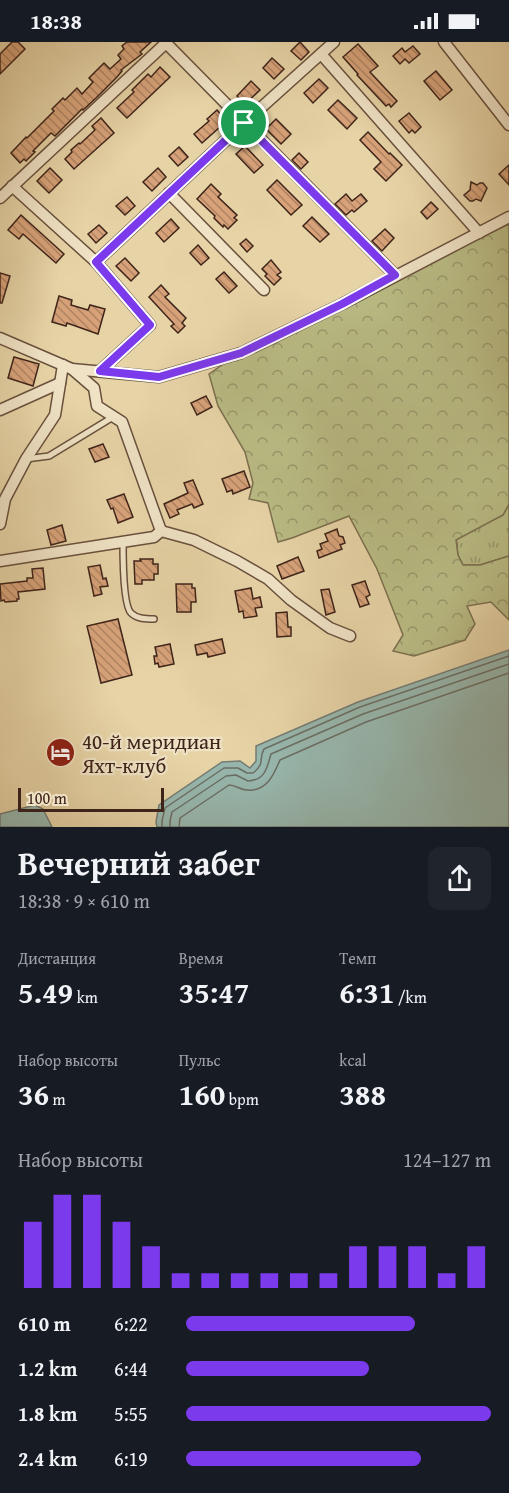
<!DOCTYPE html>
<html lang="ru">
<meta charset="utf-8">
<style>
:root{--surface:#171b24;--page:#20242c;--text:#f1f3f6;--muted:#9ea1a6;--accent:#7c3aed}
body{margin:0;font-family:"Gentium Book Plus",serif;background:var(--page);color:var(--text);height:100vh;display:flex;flex-direction:column;font-size:22px;white-space:nowrap}
*{box-sizing:border-box;margin:0}
p{font-size:20px;color:var(--muted)}
.icon{flex:none;width:33px;height:33px;fill:none;stroke:currentColor;stroke-width:2;stroke-linecap:round;stroke-linejoin:round}
.map{position:relative;height:785px;overflow:hidden}
.details{display:flex;flex-direction:column;background:var(--surface);flex:1}
.details>*{flex:none}
.scale{position:absolute;left:18px;bottom:15px;width:146px;box-sizing:border-box;padding-left:6px;border:3px solid #3f241a;border-top:0;font-size:16px;line-height:21px;white-space:nowrap;color:#3f241a;-webkit-text-stroke:4px #efe2c5;paint-order:stroke}
.pin{position:absolute;display:grid;place-items:center;width:51px;height:51px;color:#fff;margin:-26px;border:3px solid #fff;border-radius:50%;box-shadow:0 2px 6px #0007}
.round{display:grid;place-items:center;flex:none;width:63px;height:63px;border-radius:12px;background:var(--page)}
.head{display:flex;align-items:center;justify-content:space-between;height:102px;padding:0 18px}
h1{font-size:33px;font-weight:800;line-height:45px}
.stats{display:grid;grid-template-columns:repeat(3,1fr);gap:9px;height:102px;padding:6px 18px}
.stats div{display:grid;align-content:center}
.stats b{font-size:30px;font-weight:800}
.stats small{font-size:16px;font-weight:400}
.stats p{font-size:16px}
.chart{height:168px;padding:12px 18px}
.chart p{display:flex;justify-content:space-between}
.chart svg{width:100%;height:108px;margin-top:6px;stroke:var(--accent);stroke-width:6}
ul{padding:0 18px;list-style:none;font-size:20px}
li{display:grid;grid-template-columns:96px 72px 1fr;align-items:center;height:45px}
li i{height:15px;border-radius:8px;background:var(--accent)}
.status{display:flex;justify-content:space-between;align-items:center;height:42px;padding:0 30px;background:var(--surface);direction:ltr}
.status svg{height:16px;fill:currentColor}
.map>svg:first-child{display:block}
.grass{fill:url(#grass-tufts);stroke:#7c704f;stroke-width:1.5}
.forest{fill:url(#forest-crowns);stroke:#7c704f;stroke-width:1.5}
.water{fill:#97b7ae;stroke:#747c73;stroke-width:1.5}
.lines{fill:none;stroke-linecap:round;stroke-linejoin:round}
.shore{stroke:#6b6e64;stroke-width:1.5}
.building{fill:url(#building-back-hatch);stroke:#3f241a;stroke-width:1.5}
.service-casing{stroke:#69503d;stroke-width:8}
.minor-casing{stroke:#69503d;stroke-width:13}
.service{stroke:#efe2c5;stroke-width:5}
.minor{stroke:#efe2c5;stroke-width:10}
.route-casing{stroke:#fff;stroke-width:12}
.route{stroke:#7c3aed;stroke-width:8}
.labels{text-anchor:middle;dominant-baseline:central;stroke-width:4.5;stroke-linejoin:round;paint-order:stroke}
.poi-label{font-size:21px;fill:#3f241a;stroke:#efe2c5;text-anchor:start}
</style>
<div class="status"><b>18:38</b><svg viewBox="0 0 49 12"><path d="M0 12V9h3v3zM5 12V6h3v6zM10 12V3h3v9zM15 12V0h3v12zM26 1h20v11H26zM47 4h2v5h-2z"/></svg></div>
<div class="map">
<svg width="509" height="785" viewBox="0 0 509 785">
<defs>
<pattern id="grass-tufts" width="24" height="20" patternUnits="userSpaceOnUse" patternTransform="scale(1.5)"><rect width="24" height="20" fill="#b9bb84"/><path d="M3 7l-1-3M5 7V3M7 7l1-3M15 17l-1-3M17 17v-4M19 17l1-3" fill="none" stroke="#98986b"/></pattern>
<pattern id="forest-crowns" width="20" height="18" patternUnits="userSpaceOnUse" patternTransform="scale(1.5)"><rect width="20" height="18" fill="#b9bb84"/><path d="M2 6a3 3 0 1 1 6 0M12 15a3 3 0 1 1 6 0" fill="none" stroke="#98986b"/></pattern>
<pattern id="building-back-hatch" width="6" height="6" patternUnits="userSpaceOnUse" patternTransform="scale(1.5)"><rect width="6" height="6" fill="#d7a279"/><path d="M-1 5l2 2M0 0l6 6M5-1l2 2" fill="none" stroke="#b08462"/></pattern>
</defs>
<rect width="100%" height="100%" fill="#e6d3a6"/>
<filter id="stains"><feTurbulence type="fractalNoise" baseFrequency=".00333" numOctaves="4"/><feColorMatrix values="0 0 0 0 .2 0 0 0 0 .09 0 0 0 0 .02 0 0 0 .5 -.17"/></filter>
<radialGradient id="worn" r=".72"><stop offset=".6" stop-color="#630" stop-opacity="0"/><stop offset="1" stop-color="#630" stop-opacity=".3"/></radialGradient>
<polygon class="grass" points="509,462 509,514 480,523 463,523 458,513 456,497 503,473"/>
<polygon class="forest" points="509,182 509,462 503,473 456,498 458,513 463,523 480,523 509,514 509,578 491,560 467,564 475,582 465,598 414,614 393,609 403,593 377,527 349,474 292,496 278,500 268,461 249,457 253,441 245,410 218,364 209,332 225,321"/>
<g class="water">
<polygon points="509,608 509,785 157,785 156,780 159,763 222,720 240,719 250,726 256,719 256,704 358,660"/>
<polygon points="35,763 43,767 52,785 0,785 0,772"/>
</g>
<g class="lines">
<g class="shore">
<path d="M162,785V779L165,766L224,726H238L247,731H253C266,721 258,717 264,707L360,665L509,614"/>
<path d="M170,785V779L172,770L226,734L236,733L248,739C266,738 267,725 271,712L363,672L509,622"/>
<path d="M179,785L180,776L229,743C236,743 240,748 247,748C267,750 274,732 280,718L366,680L509,631"/>
</g>
</g>
<g class="building">
<polygon points="12,0 18,0 25,7 0,32 0,12"/>
<polygon points="127,0 151,0 140,10 142,12 121,28 122,29 117,35 96,56 83,68 82,67 55,94 51,91 33,109 35,110 26,119 24,117 20,121 11,111 26,95 27,96 54,69 52,67 63,56 65,58 77,46 82,52 93,40 89,36 104,21 110,27 121,17 118,13 124,7 122,4"/>
<polygon points="300,0 309,10 301,18 291,9"/>
<polygon points="358,2 378,24 370,30 397,59 391,65 389,62 386,64 357,33 358,32 343,15"/>
<polygon points="413,4 420,12 409,21 405,17 400,22 393,14 402,6 405,10"/>
<polygon points="272,16 284,27 274,37 263,26"/>
<polygon points="160,25 170,35 127,76 117,66 134,50 132,48 148,32 151,35"/>
<polygon points="436,29 452,48 440,58 424,39"/>
<polygon points="319,37 328,46 313,61 304,51"/>
<polygon points="251,39 260,48 245,62 237,54"/>
<polygon points="338,58 357,76 347,87 328,68"/>
<polygon points="217,68 228,81 222,87 220,85 202,101 194,92 209,79 207,77"/>
<polygon points="409,71 421,85 415,91 412,88 409,91 399,79"/>
<polygon points="101,76 114,91 74,127 65,117 72,110 71,108 79,101 80,102 95,88 92,84"/>
<polygon points="276,77 291,92 281,102 266,87"/>
<polygon points="368,90 389,112 390,111 402,123 386,139 374,127 381,120 360,98"/>
<polygon points="245,104 263,123 254,131 236,112"/>
<polygon points="179,105 188,115 178,124 169,114"/>
<polygon points="299,111 308,120 301,127 292,118"/>
<polygon points="509,123 509,143 499,132"/>
<polygon points="50,126 62,138 49,151 37,139"/>
<polygon points="158,126 166,135 152,149 143,140"/>
<polygon points="277,138 302,163 291,173 267,148"/>
<polygon points="471,140 477,143 480,141 483,141 487,146 481,159 476,157 473,159 470,159 464,153 470,148"/>
<polygon points="211,142 221,152 218,155 237,173 234,176 237,178 228,187 224,183 223,185 214,176 215,174 197,157"/>
<polygon points="346,152 352,159 361,152 367,159 354,170 352,168 346,173 335,162"/>
<polygon points="127,155 135,164 125,173 116,164"/>
<polygon points="431,160 438,167 427,177 421,170"/>
<polygon points="21,173 64,212 56,221 23,192 19,197 8,188"/>
<polygon points="312,175 329,192 320,200 303,184"/>
<polygon points="171,177 179,186 164,200 156,191"/>
<polygon points="99,183 107,191 96,201 88,192"/>
<polygon points="385,187 394,196 382,209 372,199"/>
<polygon points="246,197 253,204 247,210 240,202"/>
<polygon points="198,203 209,216 201,223 190,211"/>
<polygon points="125,216 139,231 131,239 116,224"/>
<polygon points="271,218 281,230 277,233 281,236 274,243 265,234 267,232 262,227"/>
<polygon points="224,230 237,244 229,251 216,237"/>
<polygon points="0,231 10,234 2,261 0,261"/>
<polygon points="161,243 169,252 165,255 186,276 182,281 185,284 178,291 171,284 174,282 149,255"/>
<polygon points="59,254 72,258 71,263 88,268 90,263 105,267 98,292 67,281 66,284 52,280"/>
<polygon points="14,315 39,322 33,344 8,336"/>
<polygon points="206,354 212,365 197,373 191,361"/>
<polygon points="103,402 109,415 95,420 89,407"/>
<polygon points="244,429 250,445 233,452 232,448 227,450 222,437"/>
<polygon points="193,438 203,462 194,466 192,462 177,468 179,472 170,476 164,462 188,451 184,441"/>
<polygon points="124,452 133,475 118,481 113,466 111,467 107,458"/>
<polygon points="62,483 66,499 51,503 47,488"/>
<polygon points="337,487 339,494 343,495 345,501 340,503 342,507 319,516 317,509 322,507 320,502 328,499 325,492"/>
<polygon points="298,515 304,529 282,537 277,524"/>
<polygon points="140,517 153,517 153,522 158,522 158,532 154,532 154,538 142,538 142,542 135,542 134,519 141,519"/>
<polygon points="100,523 103,537 106,536 108,544 100,545 102,552 94,554 88,525"/>
<polygon points="43,526 45,547 18,550 19,557 17,557 17,559 5,560 4,558 1,559 0,542 27,539 27,536 33,536 32,527"/>
<polygon points="365,539 370,553 366,555 369,562 360,565 352,543"/>
<polygon points="176,542 192,542 192,546 195,546 196,560 191,560 191,570 177,570"/>
<polygon points="251,546 253,557 260,555 262,565 255,566 257,574 244,576 243,569 239,570 235,549"/>
<polygon points="329,547 335,570 326,573 321,548"/>
<polygon points="287,570 288,585 291,585 291,594 277,595 276,571"/>
<polygon points="118,577 132,633 101,641 87,584"/>
<polygon points="222,597 225,611 208,615 207,611 197,613 195,603"/>
<polygon points="170,602 174,622 159,625 158,621 155,622 154,614 157,614 155,605"/>
</g>
<g class="lines">
<defs>
<g id="service">
<polyline points="26,417 49,414 113,375"/>
<path d="M123,500C123,513 123,563 131,571C137,577 146,577 154,577"/>
</g>
<g id="minor">
<polyline points="444,0 509,83"/>
<polyline points="166,1 395,233"/>
<polyline points="321,12 479,191"/>
<polyline points="12,144 96,220 150,283 100,329"/>
<polyline points="169,151 264,248"/>
<polyline points="0,156 167,0"/>
<polyline points="96,220 244,81 334,0"/>
<polyline points="0,296 72,327 159,335 241,311 342,262 509,175"/>
<polyline points="72,327 94,346 97,364 122,380 161,489"/>
<polyline points="0,368 60,341"/>
<polyline points="0,482 5,457 26,417 55,373 63,323"/>
<polyline points="0,519 154,495 161,489 194,498 237,519 268,537 291,558 330,586 350,594"/>
</g>
</defs>
<use href="#service" class="service-casing"/>
<use href="#minor" class="minor-casing"/>
<use href="#service" class="service"/>
<use href="#minor" class="minor"/>
</g>
<g class="lines">
<defs>
<polygon id="route" points="244,81 395,233 342,262 241,311 159,335 100,329 150,283 96,220"/>
</defs>
<use href="#route" class="route-casing"/>
<use href="#route" class="route"/>
</g>
<defs>
<symbol id="hotel-disc" viewBox="-11 -11 22 22"><circle r="9.5" fill="#8f2418" stroke="#efe2c5"/><path d="M-6-4.5h1.5V1H6V5H4.5V3h-9V5H-6ZM-4 0a1.8 1.8 0 1 1 3.6 0ZM.5 0V-2.5h3Q6-2.5 6 0Z" fill="#fff"/></symbol>
</defs>
<g fill-rule="evenodd">
<use href="#hotel-disc" x="44" y="694" width="33" height="33"/>
</g>
<g class="labels">
<g class="poi-label">
<text x="82" y="699">40-й меридиан<tspan x="82" dy="24">Яхт-клуб</tspan></text>
</g>
</g>
<rect width="100%" height="100%" filter="url(#stains)"/>
<rect width="100%" height="100%" fill="url(#worn)"/>
</svg>
<div class="scale">100 m</div>
<div class="pin" style="left:244px;top:81px;background:#1e9e55"><svg class="icon" aria-label="arrive" viewBox="0 0 24 24"><path d="M6 21V4h12l-3 4 3 4H6"/></svg></div>
</div>
<section class="details">
<div class="head"><div><h1>Вечерний забег</h1><p>18:38 · 9 × 610 m</p></div><a class="round"><svg class="icon" aria-label="share" viewBox="0 0 24 24"><path d="M12 15V3M7 8l5-5 5 5M5 13v7h14v-7"/></svg></a></div>
<div class="stats">
<div><p>Дистанция</p><b>5.49<small> km</small></b></div>
<div><p>Время</p><b>35:47</b></div>
<div><p>Темп</p><b>6:31<small> /km</small></b></div>
</div>
<div class="stats">
<div><p>Набор высоты</p><b>36<small> m</small></b></div>
<div><p>Пульс</p><b>160<small> bpm</small></b></div>
<div><p>kcal</p><b>388</b></div>
</div>
<div class="chart"><p><span>Набор высоты</span>124–127 m</p>
<svg viewBox="0 0 160 44" preserveAspectRatio="none"><path d="M5 44V17M15 44V6M25 44V6M35 44V17M45 44V27M55 44V38M65 44V38M75 44V38M85 44V38M95 44V38M105 44V38M115 44V27M125 44V27M135 44V27M145 44V38M155 44V27"/></svg>
</div>
<ul>
<li><b>610 m</b>6:22<i style="width:75%"></i></li>
<li><b>1.2 km</b>6:44<i style="width:60%"></i></li>
<li><b>1.8 km</b>5:55<i style="width:100%"></i></li>
<li><b>2.4 km</b>6:19<i style="width:77%"></i></li>
</ul>
</section>
